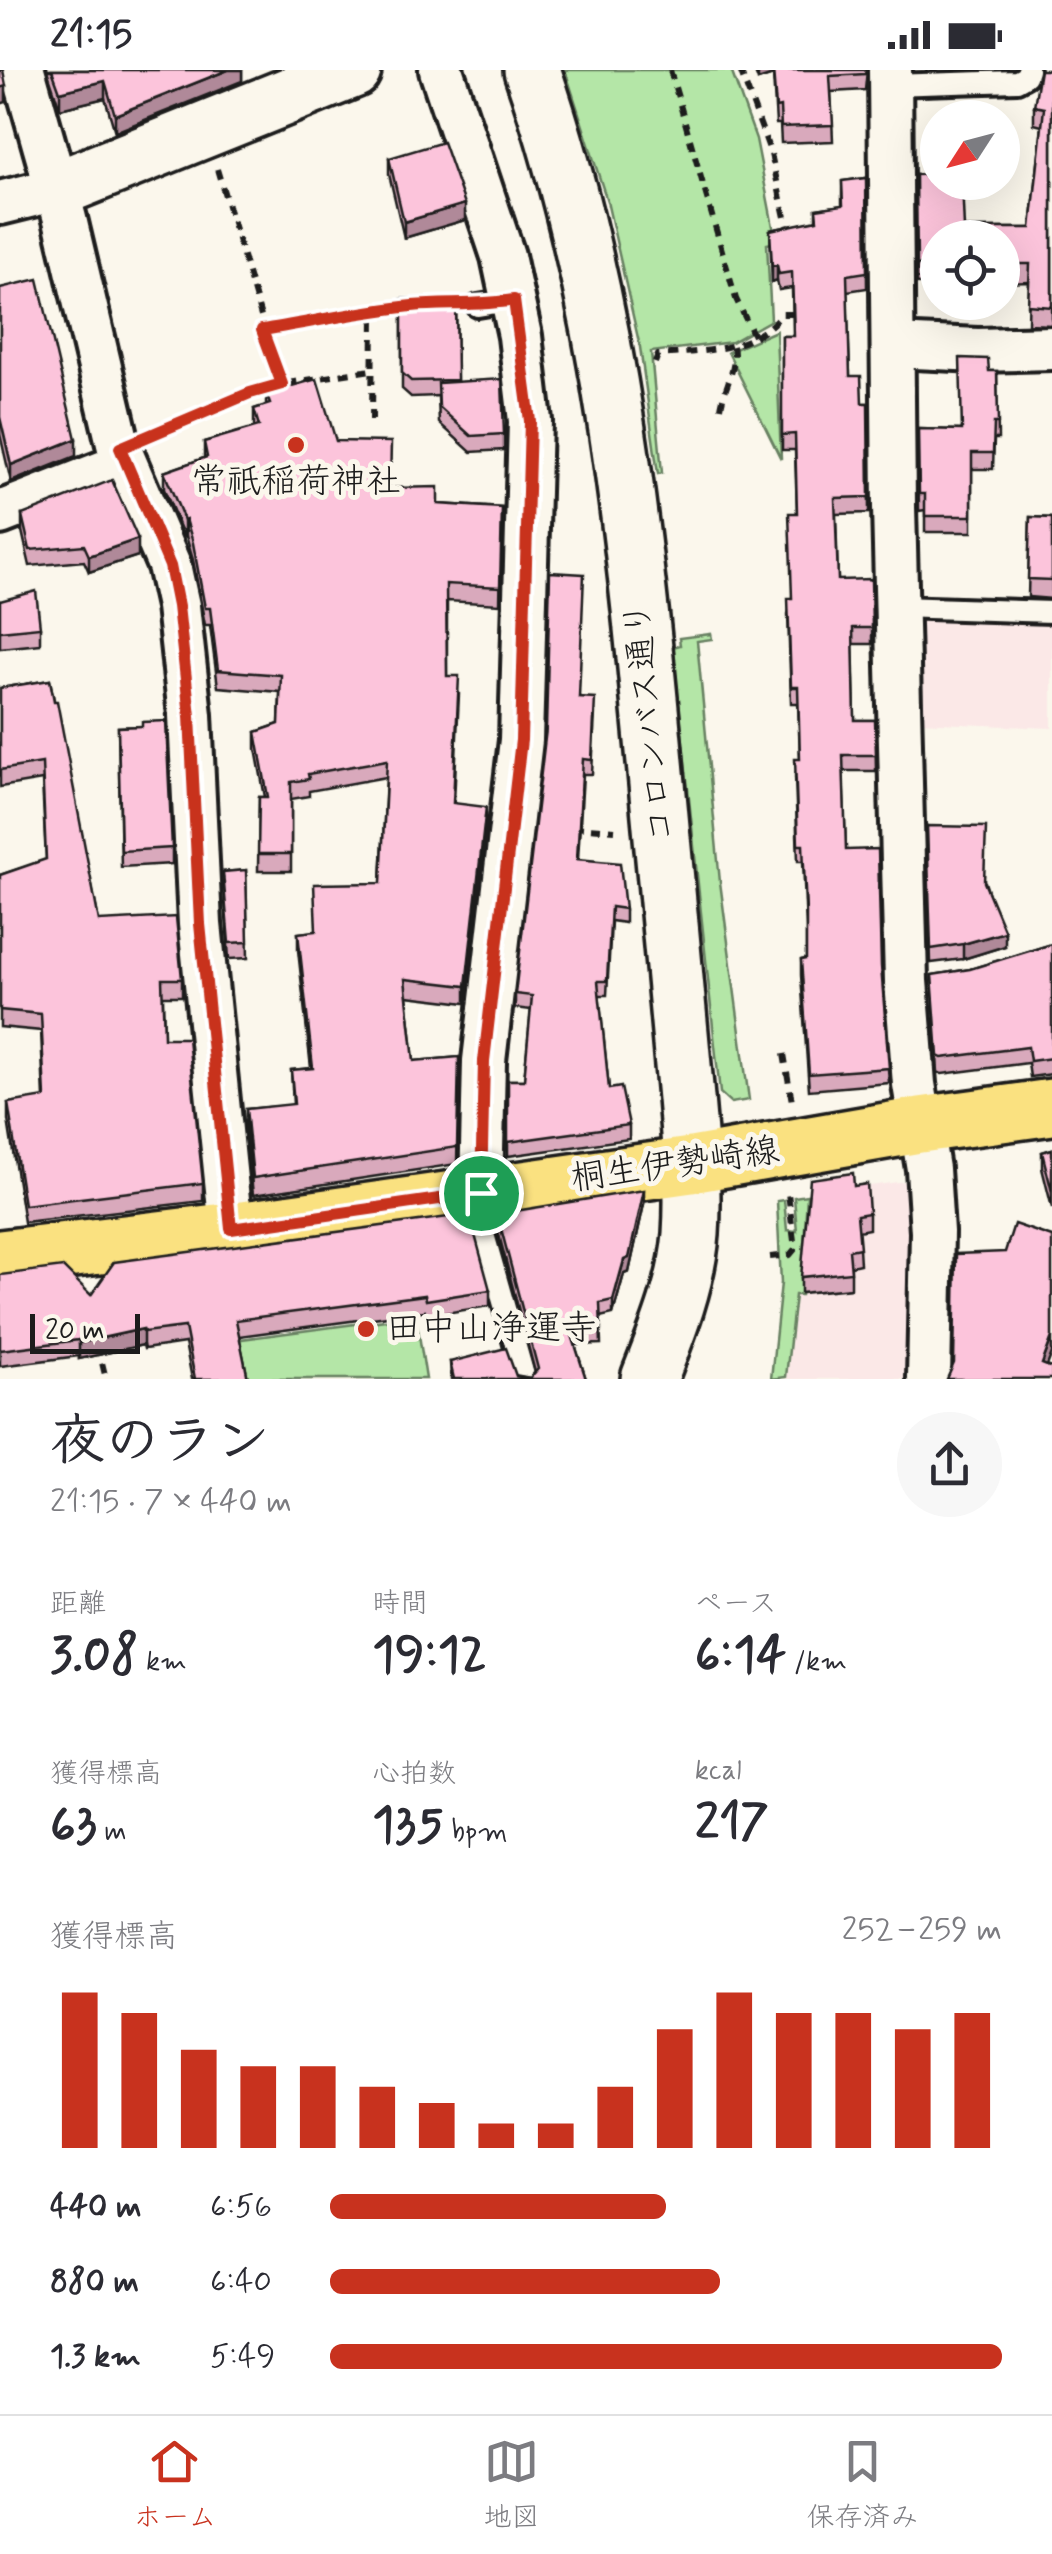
<!DOCTYPE html>
<html lang="ja">
<meta charset="utf-8">
<style>
:root{--surface:#fff;--page:#f7f7f7;--text:#2b2b33;--muted:#7c7c81;--line:#e1e1e2;--accent:#c8321e}
body{margin:0;font-family:Mynerve,"Klee One",sans-serif;background:var(--page);color:var(--text);height:100vh;display:flex;flex-direction:column;font-size:38px;white-space:nowrap}
*{box-sizing:border-box;margin:0}
p{font-size:32px;color:var(--muted)}
.icon{flex:none;width:55px;height:55px;fill:none;stroke:currentColor;stroke-width:2;stroke-linecap:round;stroke-linejoin:round}
.map{position:relative;height:1309px;overflow:hidden}
.side{display:flex;flex-direction:column;background:var(--surface);flex:1}
.side>*{flex:none}
.needle{width:65px;rotate:234deg}
.fabs{position:absolute;left:920px;top:30px;display:grid;gap:20px}
.fabs a{display:grid;place-items:center;width:100px;height:100px;border-radius:50%;background:var(--surface);box-shadow:0 10px 40px #0002;font-size:50px}
.scale{position:absolute;left:30px;bottom:25px;width:110px;box-sizing:border-box;padding-left:10px;border:5px solid #1c1c1c;border-top:0;font-size:28px;line-height:35px;white-space:nowrap;color:#1c1c1c;-webkit-text-stroke:8px #fbf7ec;paint-order:stroke}
.pin{position:absolute;display:grid;place-items:center;width:85px;height:85px;color:#fff;margin:-42px;border:5px solid #fff;border-radius:50%;box-shadow:0 2px 10px #0007}
.round{display:grid;place-items:center;flex:none;width:105px;height:105px;border-radius:52px;background:var(--page)}
.summary{display:flex;align-items:center;justify-content:space-between;height:170px;padding:0 50px}
h1{font-size:55px;font-weight:700;line-height:75px}
.figures{display:grid;grid-template-columns:repeat(3,1fr);gap:15px;height:170px;padding:10px 50px}
.figures div{display:grid;align-content:center}
.figures b{font-size:50px;font-weight:700}
.figures small{font-size:28px;font-weight:400}
.figures p{font-size:28px}
.chart{height:280px;padding:20px 50px}
.chart p{display:flex;justify-content:space-between}
.chart svg{width:100%;height:180px;margin-top:10px;stroke:var(--accent);stroke-width:6}
ul{padding:0 50px;list-style:none;font-size:32px}
li{display:grid;grid-template-columns:160px 120px 1fr;align-items:center;height:75px}
li i{height:25px;border-radius:12px;background:var(--accent)}
.status{display:flex;justify-content:space-between;align-items:center;height:70px;padding:0 50px;background:var(--surface);direction:ltr}
.status svg{height:28px;fill:currentColor}
.tab-bar{display:flex;justify-content:space-around;align-items:center;height:140px;border-top:2px solid var(--line);background:var(--surface);font-size:28px;color:var(--muted)}
.tab-bar a{display:grid;justify-items:center;gap:5px}
.tab-bar .selected{color:var(--accent)}
.map>svg:first-child{display:block}
.built{fill:#fbe8e7}
.green{fill:#b4e6a7;stroke:#688162;stroke-width:2.5}
.lines{fill:none;stroke-linecap:round;stroke-linejoin:round}
.lane-casing{stroke:#1c1c1c;stroke-width:28}
.street-casing{stroke:#1c1c1c;stroke-width:50}
.secondary-casing{stroke:#1c1c1c;stroke-width:62}
.primary-casing{stroke:#1c1c1c;stroke-width:62}
.path{stroke:#1c1c1c;stroke-width:6;stroke-dasharray:10 8;stroke-linecap:butt}
.lane{stroke:#fbf7ec;stroke-width:20}
.street{stroke:#fbf7ec;stroke-width:42}
.secondary{stroke:#fbf7ec;stroke-width:55}
.primary{stroke:#fae180;stroke-width:55}
.wall{fill:#d9a9bc;stroke:#1c1c1c;stroke-width:2.5}
.shaded-wall{fill:#b08999;stroke:#1c1c1c;stroke-width:2.5}
.building{fill:#fcc4db;stroke:#1c1c1c;stroke-width:2.5}
.route-casing{stroke:#fff;stroke-width:20}
.route{stroke:#c8321e;stroke-width:12}
.poi-dot{fill:#c8321e;stroke:#fbf7ec;stroke-width:4}
.labels{text-anchor:middle;dominant-baseline:central;stroke-width:10;stroke-linejoin:round;paint-order:stroke}
.poi-label{font-size:35px;fill:#1c1c1c;stroke:#fbf7ec}
.street-label{font-size:35px;fill:#1c1c1c;stroke:#fbf7ec}
</style>
<div class="status"><b>21:15</b><svg viewBox="0 0 49 12"><path d="M0 12V9h3v3zM5 12V6h3v6zM10 12V3h3v9zM15 12V0h3v12zM26 1h20v11H26zM47 4h2v5h-2z"/></svg></div>
<div class="map">
<svg width="1052" height="1309" viewBox="0 0 1052 1309">
<rect width="100%" height="100%" fill="#fbf7ec"/>
<filter id="ink" filterUnits="userSpaceOnUse"><feTurbulence type="fractalNoise" baseFrequency=".01" numOctaves="2"/><feDisplacementMap in="SourceGraphic" scale="20" xChannelSelector="R" yChannelSelector="G"/><feConvolveMatrix kernelMatrix="1 2 1 2 8 2 1 2 1" color-interpolation-filters="sRGB"/></filter>
<g filter="url(#ink)">
<g class="built">
<polygon points="919,548 1052,552 1052,658 917,652 914,553"/>
<polygon points="912,1110 909,1309 785,1309 795,1225 801,1224 807,1125"/>
</g>
<g class="green">
<polygon points="565,0 731,0 756,69 776,172 767,174 771,250 732,272 651,282 662,403 658,404 640,277 607,131"/>
<polygon points="776,261 781,389 728,282"/>
<polygon points="711,564 712,569 697,571 720,812 749,1030 731,1033 720,1023 673,577 680,575 679,568"/>
<polygon points="807,1125 801,1225 795,1225 786,1307 771,1309 781,1213 777,1131 784,1130 787,1160 797,1161 794,1127"/>
<polygon points="416,1246 426,1309 245,1309 211,1273"/>
</g>
<g class="lines">
<defs>
<g id="lane">
<polyline points="890,15 1017,11 1026,6 1028,0"/>
<polyline points="478,236 514,230"/>
<polyline points="898,537 1052,542"/>
<polyline points="481,1130 485,1168 525,1309"/>
</g>
<g id="street">
<polyline points="23,0 65,149 119,378 169,495 178,536 190,645 200,854 231,1159"/>
<polyline points="441,0 503,186 520,266 530,351 521,670 484,991 481,1123"/>
<polyline points="890,0 894,437 906,911 914,1014 928,1099 932,1162 929,1309"/>
<polyline points="0,133 57,119"/>
<polyline points="894,276 978,280 1052,278"/>
<polyline points="0,443 125,394"/>
</g>
<g id="secondary">
<path d="M532,0C622,261 640,537 666,810C673,883 680,956 686,1028C690,1073 694,1119 691,1164C687,1214 667,1263 649,1309"/>
<polyline points="57,119 353,0"/>
</g>
<polyline id="primary" points="0,1188 258,1157 691,1095 920,1055 1052,1037"/>
</defs>
<use href="#lane" class="lane-casing"/>
<use href="#street" class="street-casing"/>
<use href="#secondary" class="secondary-casing"/>
<use href="#primary" class="primary-casing"/>
<g class="path">
<polyline points="670,0 736,229 754,266"/>
<polyline points="740,0 771,84 788,161"/>
<polyline points="217,99 285,327"/>
<polyline points="262,260 409,236"/>
<path d="M655,293L658,285C703,281 751,282 782,244H800"/>
<path d="M721,338C724,316 738,299 733,276"/>
<polyline points="372,350 373,242"/>
<polyline points="153,364 250,323 281,314 372,300"/>
<polyline points="573,757 615,760"/>
<polyline points="784,984 792,1032"/>
<polyline points="770,1187 790,1185 795,1179 788,1123"/>
<polyline points="98,1276 106,1309"/>
</g>
<use href="#lane" class="lane"/>
<use href="#street" class="street"/>
<use href="#secondary" class="secondary"/>
<use href="#primary" class="primary"/>
</g>
<g class="wall">
<polygon points="47,0 242,0 242,11 115,62 105,28 60,39"/>
<polygon points="754,0 867,0 865,20 831,22 833,71 781,73 780,54 776,54 773,5 758,10"/>
<polygon points="1052,0 1052,255 1028,254 1029,212 1002,213 1002,168 938,168 938,213 917,214 916,105 964,158 1031,158 1042,56 1034,54 1034,36"/>
<polygon points="389,88 465,150 404,168 389,104"/>
<polygon points="866,108 867,218 847,221 850,306 862,333 868,333 869,443 836,444 838,510 872,558 872,574 853,574 855,650 875,650 876,701 843,701 846,780 881,896 889,1013 809,1020 801,905 801,890 806,889 806,858 803,791 798,791 795,705 800,689 798,633 791,633 788,544 792,528 797,443 795,380 782,380 782,266 793,266 792,218 779,220 777,210 772,212 770,160 816,151 816,139 842,135 842,111"/>
<polygon points="0,218 76,386 11,412 0,364"/>
<polygon points="402,229 456,229 457,312 504,364 504,380 471,382 439,353 438,326 411,327 402,319"/>
<polygon points="989,301 997,301 998,369 994,369 993,399 972,399 972,462 925,462 925,440 919,441 918,359 961,360"/>
<polygon points="266,323 336,371 390,418 438,434 502,438 500,534 447,531 447,606 459,623 454,733 486,754 466,933 407,926 414,991 459,987 457,1094 253,1125 246,1056 246,1039 293,1035 291,1000 311,998 298,880 298,863 315,861 381,813 386,707 309,721 309,726 291,729 291,801 258,801 259,727 265,727 256,679 256,662 279,654 280,622 218,617 210,555 205,555 193,490 186,466 184,467 164,419 164,402 204,388 204,372 254,358 254,339 266,335"/>
<polygon points="22,445 138,486 89,502 84,491 30,496 22,461"/>
<polygon points="1030,447 1052,448 1052,529 1028,527"/>
<polygon points="0,531 40,557 40,574 0,578"/>
<polygon points="50,610 99,851 182,909 182,926 163,926 164,968 203,1113 203,1131 24,1152 8,1050 8,1033 44,1028 41,961 0,957 0,805 46,790 42,710 0,717 0,618"/>
<polygon points="580,627 595,642 592,704 583,704 578,789 625,839 625,853 611,851 607,925 599,925 609,1019 629,1055 629,1069 508,1086 508,1010 524,1010 531,940 515,938 515,924"/>
<polygon points="142,656 172,778 172,794 121,797 118,657"/>
<polygon points="927,756 985,812 1005,876 963,889 931,893"/>
<polygon points="246,800 248,888 229,889 223,802"/>
<polygon points="1052,874 1052,1004 1030,1007 1028,993 942,1004 938,1002 932,905 970,899"/>
<polygon points="1052,1079 1052,1138 1042,1098 1042,1082"/>
<polygon points="854,1116 869,1143 869,1159 858,1161 860,1194 851,1196 851,1218 801,1223 801,1207"/>
<polygon points="644,1134 629,1202 624,1204 613,1244 600,1247 601,1274 575,1275 586,1309 451,1309 450,1292 530,1308 535,1302 498,1161 498,1147"/>
<polygon points="0,1205 91,1225 490,1220 490,1236 426,1246 425,1241 239,1266 248,1309 192,1309 185,1273 144,1279 143,1275 79,1289 79,1286 0,1296"/>
</g>
<g class="shaded-wall">
<polygon points="228,0 242,0 242,11 115,62 115,45"/>
<polygon points="758,0 773,0 773,5 758,10"/>
<polygon points="105,11 105,28 60,39 60,22"/>
<polygon points="6,16 6,32 0,34 0,18"/>
<polygon points="465,134 465,150 404,168 404,152"/>
<polygon points="777,195 777,210 772,212 772,196"/>
<polygon points="76,369 76,386 11,412 11,395"/>
<polygon points="186,449 186,466 184,467 184,450"/>
<polygon points="138,469 138,486 89,502 89,486"/>
<polygon points="486,737 486,754 466,933 466,916"/>
<polygon points="1005,862 1005,876 963,889 963,874"/>
<polygon points="644,1120 644,1134 629,1202 624,1204 613,1244 613,1230"/>
<polygon points="143,1259 143,1275 79,1289 79,1273"/>
<polygon points="1052,1267 1052,1283 1042,1309 1042,1294"/>
</g>
<g class="building">
<polygon points="0,0 3,0 6,16 0,18"/>
<polygon points="52,0 228,0 115,45 105,11 60,22"/>
<polygon points="773,0 866,0 865,4 830,6 833,55 781,57 780,37 776,38"/>
<polygon points="1040,0 1052,0 1052,237 1028,235 1030,194 1002,194 1002,168 938,168 938,195 917,195 916,105 938,104 938,112 962,112 964,158 1031,158 1044,38 1034,36"/>
<polygon points="443,72 465,134 404,152 389,88"/>
<polygon points="866,108 867,202 847,205 850,306 861,306 862,333 868,333 869,427 835,428 838,510 871,509 872,558 853,558 855,650 875,650 876,685 843,685 846,780 878,779 881,896 889,998 809,1004 801,890 806,889 806,842 803,775 798,775 795,689 800,689 798,617 791,617 788,528 792,528 789,443 797,443 795,364 782,365 782,266 794,266 792,202 779,204 777,195 772,196 770,160 817,150 816,139 843,135 842,111"/>
<polygon points="38,209 76,369 11,395 0,347 0,218"/>
<polygon points="402,229 456,229 457,310 411,311 402,303"/>
<polygon points="960,288 988,289 989,301 997,301 998,353 994,353 993,383 972,383 972,446 925,446 925,424 919,424 918,359 962,360"/>
<polygon points="317,309 336,371 391,372 390,418 438,417 438,434 502,438 500,517 446,514 447,606 459,606 453,733 486,737 466,916 405,909 414,991 459,987 457,1077 253,1108 246,1039 294,1034 291,1000 313,998 298,863 316,861 314,814 381,813 387,690 308,704 309,709 291,712 291,784 258,784 259,727 268,727 256,662 279,654 281,605 218,600 210,538 205,538 193,473 186,449 184,450 164,402 207,387 204,372 259,356 254,339 270,334 266,323"/>
<polygon points="502,309 504,364 471,366 439,337 438,313"/>
<polygon points="112,410 138,469 89,486 84,475 30,480 22,445"/>
<polygon points="1030,447 1052,448 1052,510 1028,509"/>
<polygon points="550,502 584,504 579,627 595,628 592,690 583,689 577,789 620,793 625,839 611,837 607,911 598,911 609,1019 621,1017 629,1055 508,1072 508,1010 524,1010 532,926 515,924 546,659"/>
<polygon points="36,521 40,557 0,561 0,531"/>
<polygon points="50,610 54,631 57,631 99,851 176,847 182,909 162,909 164,968 188,968 203,1113 24,1135 8,1033 45,1027 41,944 0,940 0,805 46,789 42,693 0,700 0,618"/>
<polygon points="166,651 172,778 121,781 118,657 142,656 142,652"/>
<polygon points="927,756 986,757 984,812 1005,862 963,874 931,879"/>
<polygon points="246,800 248,872 229,873 223,802"/>
<polygon points="1052,874 1052,988 1030,991 1028,977 942,988 938,986 932,905 970,899"/>
<polygon points="1052,1079 1052,1122 1042,1082"/>
<polygon points="853,1103 854,1116 867,1114 869,1143 857,1145 860,1178 849,1180 851,1202 801,1207 810,1109"/>
<polygon points="644,1120 629,1188 624,1190 613,1230 600,1233 601,1260 571,1262 586,1309 454,1309 450,1292 506,1278 516,1306 530,1308 538,1299 498,1147 503,1143"/>
<polygon points="463,1145 471,1150 490,1220 426,1230 425,1225 236,1250 248,1309 195,1309 185,1257 144,1262 143,1259 79,1273 79,1270 0,1280 0,1205 63,1197 91,1225 114,1192"/>
<polygon points="1014,1154 1052,1167 1052,1267 1042,1294 1052,1298 1052,1309 947,1309 954,1293 956,1184 1005,1182"/>
</g>
</g>
<g class="lines" filter="url(#ink)">
<defs>
<path id="route" d="M514,230L530,351L521,670L484,991L481,1123L231,1159L200,854L190,646L178,536L170,496L120,378L250,323L282,314L262,260C312,252 362,241 412,236C447,233 480,236 514,230Z"/>
</defs>
<use href="#route" class="route-casing"/>
<use href="#route" class="route"/>
</g>
<g class="poi-dot">
<circle cx="296" cy="375" r="10"/>
<circle cx="366" cy="1259" r="10"/>
</g>
<g class="labels">
<g class="poi-label">
<text x="296" y="412">常祇稲荷神社</text>
<text x="386" y="1259" text-anchor="start">田中山浄運寺</text>
</g>
<g class="street-label">
<text transform="translate(650 652) rotate(-96)">コロンバス通り</text>
<text transform="translate(675 1095) rotate(-8)">桐生伊勢崎線</text>
</g>
</g>
</svg>
<div class="fabs">
<a><svg class="needle" viewBox="-14 -14 28 28"><path d="M0-13l5 13h-10z" fill="#e53935"/><path d="M0 13l5-13h-10z" fill="#7c7c81"/></svg></a>
<a><svg class="icon" aria-label="locate" viewBox="0 0 24 24"><circle cx="12" cy="12" r="6"/><path d="M12 2v4M12 18v4M2 12h4M18 12h4"/></svg></a>
</div>
<div class="scale">20 m</div>
<div class="pin" style="left:481px;top:1123px;background:#1e9e55"><svg class="icon" aria-label="arrive" viewBox="0 0 24 24"><path d="M6 21V4h12l-3 4 3 4H6"/></svg></div>
</div>
<section class="side">
<div class="summary"><div><h1>夜のラン</h1><p>21:15 · 7 × 440 m</p></div><a class="round"><svg class="icon" aria-label="share" viewBox="0 0 24 24"><path d="M12 15V3M7 8l5-5 5 5M5 13v7h14v-7"/></svg></a></div>
<div class="figures">
<div><p>距離</p><b>3.08<small> km</small></b></div>
<div><p>時間</p><b>19:12</b></div>
<div><p>ペース</p><b>6:14<small> /km</small></b></div>
</div>
<div class="figures">
<div><p>獲得標高</p><b>63<small> m</small></b></div>
<div><p>心拍数</p><b>135<small> bpm</small></b></div>
<div><p>kcal</p><b>217</b></div>
</div>
<div class="chart"><p><span>獲得標高</span>252–259 m</p>
<svg viewBox="0 0 160 44" preserveAspectRatio="none"><path d="M5 44V6M15 44V11M25 44V20M35 44V24M45 44V24M55 44V29M65 44V33M75 44V38M85 44V38M95 44V29M105 44V15M115 44V6M125 44V11M135 44V11M145 44V15M155 44V11"/></svg>
</div>
<ul>
<li><b>440 m</b>6:56<i style="width:50%"></i></li>
<li><b>880 m</b>6:40<i style="width:58%"></i></li>
<li><b>1.3 km</b>5:49<i style="width:100%"></i></li>
</ul>
</section>
<nav class="tab-bar">
<a class="selected"><svg class="icon" aria-label="home" viewBox="0 0 24 24"><path d="M3 11l9-7 9 7M6 9v11h12V9"/></svg>ホーム</a>
<a><svg class="icon" aria-label="map" viewBox="0 0 24 24"><path d="M3 6l6-2 6 2 6-2v14l-6 2-6-2-6 2zM9 4v14M15 6v14"/></svg>地図</a>
<a><svg class="icon" aria-label="saved" viewBox="0 0 24 24"><path d="M7 4h10v16l-5-4-5 4z"/></svg>保存済み</a>
</nav>
